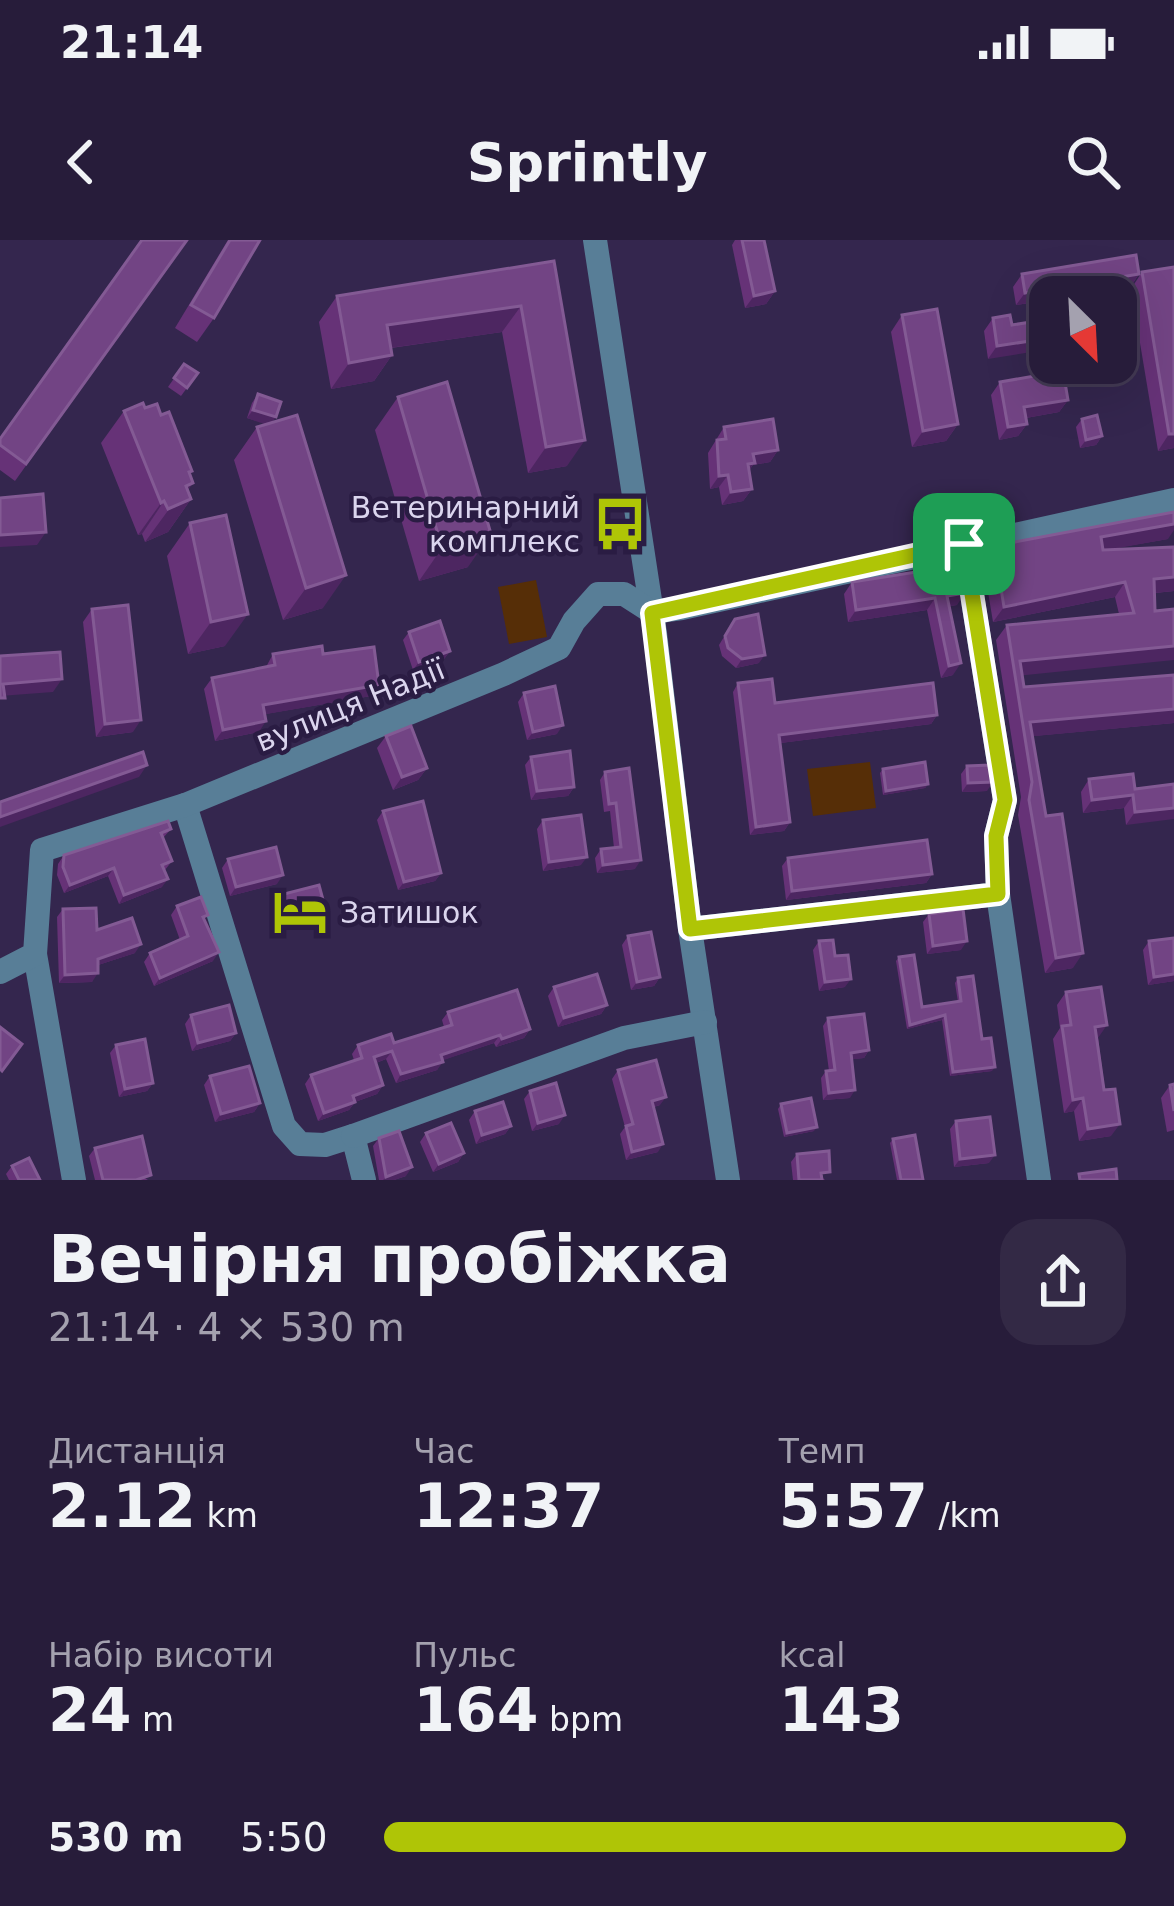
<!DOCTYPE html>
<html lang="uk">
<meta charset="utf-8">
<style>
:root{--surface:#271c3a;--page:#332945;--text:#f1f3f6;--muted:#a4a1af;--line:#433a54;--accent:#afc506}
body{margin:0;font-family:"DejaVu Sans",sans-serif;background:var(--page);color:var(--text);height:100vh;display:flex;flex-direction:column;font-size:45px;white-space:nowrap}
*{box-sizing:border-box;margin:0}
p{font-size:39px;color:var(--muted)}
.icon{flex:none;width:66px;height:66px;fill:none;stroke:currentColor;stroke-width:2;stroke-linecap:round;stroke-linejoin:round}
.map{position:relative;height:940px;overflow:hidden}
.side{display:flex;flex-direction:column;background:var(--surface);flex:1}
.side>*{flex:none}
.needle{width:78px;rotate:156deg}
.buttons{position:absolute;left:1029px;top:36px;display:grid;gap:24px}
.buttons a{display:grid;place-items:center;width:108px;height:108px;border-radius:24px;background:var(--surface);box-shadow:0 12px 48px #0002,0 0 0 3px var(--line);font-size:60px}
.pin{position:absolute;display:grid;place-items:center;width:102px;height:102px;color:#fff;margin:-51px;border-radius:24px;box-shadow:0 6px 18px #0006}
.round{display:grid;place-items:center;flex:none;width:126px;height:126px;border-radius:36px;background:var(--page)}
.summary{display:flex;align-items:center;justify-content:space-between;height:204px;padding:0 48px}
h1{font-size:66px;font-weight:700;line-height:90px}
.metrics{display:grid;grid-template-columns:repeat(3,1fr);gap:18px;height:204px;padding:12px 48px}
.metrics div{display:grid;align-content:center}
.metrics b{font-size:60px;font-weight:700}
.metrics small{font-size:33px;font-weight:400}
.metrics p{font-size:33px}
ul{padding:0 48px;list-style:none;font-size:39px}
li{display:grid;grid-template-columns:192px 144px 1fr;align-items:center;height:90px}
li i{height:30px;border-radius:15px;background:var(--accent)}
.status{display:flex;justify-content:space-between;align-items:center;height:84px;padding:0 60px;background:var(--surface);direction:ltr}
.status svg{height:33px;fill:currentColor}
header{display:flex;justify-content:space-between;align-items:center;height:156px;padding:0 48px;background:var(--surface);font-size:54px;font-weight:700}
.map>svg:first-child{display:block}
.green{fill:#562e07}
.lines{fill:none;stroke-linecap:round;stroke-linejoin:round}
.minor{stroke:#587e97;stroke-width:24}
.wall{fill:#663277}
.shaded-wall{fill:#4d2661}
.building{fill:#724484;stroke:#835a94;stroke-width:3}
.route-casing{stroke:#fff;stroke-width:24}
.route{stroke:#afc506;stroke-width:15}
.labels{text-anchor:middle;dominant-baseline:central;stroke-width:9;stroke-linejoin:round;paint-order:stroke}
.poi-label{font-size:30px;fill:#dbd5ee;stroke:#2a1c43;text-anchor:end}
.street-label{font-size:30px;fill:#dbd5ee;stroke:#2a1c43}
</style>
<div class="status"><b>21:14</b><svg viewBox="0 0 49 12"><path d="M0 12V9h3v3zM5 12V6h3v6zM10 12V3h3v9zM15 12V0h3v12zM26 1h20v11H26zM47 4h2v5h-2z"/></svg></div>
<header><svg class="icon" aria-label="back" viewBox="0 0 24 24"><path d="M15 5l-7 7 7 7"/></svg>Sprintly<svg class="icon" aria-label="search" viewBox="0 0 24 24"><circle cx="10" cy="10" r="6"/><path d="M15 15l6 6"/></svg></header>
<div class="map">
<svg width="1174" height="940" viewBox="0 0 1174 940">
<rect width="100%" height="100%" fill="#34264e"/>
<g class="green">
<polygon points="536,340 547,397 509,404 498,347"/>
<polygon points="870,522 876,568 813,576 807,529"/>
</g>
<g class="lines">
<g class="minor">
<polyline points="595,0 655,393 690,689 728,940"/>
<polyline points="964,305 1005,560 996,596 998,654 1039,940"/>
<polyline points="185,565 284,886 300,904 325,905 353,896 364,940"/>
<polyline points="690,689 998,654"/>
<polyline points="35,714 74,940"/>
<polyline points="0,732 35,714 42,610 185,565 504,434 559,408 574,381 598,354 624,354 652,372 682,368 1174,260"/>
<polyline points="353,896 624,798 705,782"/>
</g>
</g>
<g class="wall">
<polygon points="187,0 15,241 0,230 0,199"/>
<polygon points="228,0 260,0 214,78 197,102 175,88"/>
<polygon points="735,0 764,0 775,51 766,64 745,68 732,5"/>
<polygon points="554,21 567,226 528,233 502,92 391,108 392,115 374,141 331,149 319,82 337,56"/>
<polygon points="1142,32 1174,208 1158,211 1131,49"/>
<polygon points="1022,34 1139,34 1131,46 1067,57 1050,57 1050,60 1016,65 1013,47"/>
<polygon points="902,75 958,184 946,201 912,207 891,92"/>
<polygon points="993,78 1012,85 1050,79 988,119 984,91"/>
<polygon points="184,124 198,133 181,156 168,147"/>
<polygon points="1000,142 1068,160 1059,172 1026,178 1027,184 1018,196 999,200 991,155"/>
<polygon points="258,154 272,183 323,368 283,380 234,220 257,187 267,184 247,178 252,163"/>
<polygon points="398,157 468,327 419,341 375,190"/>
<polygon points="145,168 161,175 192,231 190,235 187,251 191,259 168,292 145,302 142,294 138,295 101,203 124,171"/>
<polygon points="1082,179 1102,196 1096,205 1080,208 1076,187"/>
<polygon points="724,187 778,210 770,222 753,225 749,230 752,249 743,261 722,265 719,247 710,249 708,213"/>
<polygon points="190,283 225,406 188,414 167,316"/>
<polygon points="1168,299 1103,310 1174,307 1174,351 1155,353 1155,371 1022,435 1024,447 1174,435 1174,483 1033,496 1073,728 1045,733 1018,575 1021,557 996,400 1007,385 1119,374 1115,357 993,382 983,322 994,306"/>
<polygon points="961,325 957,365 950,366 953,435 941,438 927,370 848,382 844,354 852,342"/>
<polygon points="92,369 133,492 96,497 83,382"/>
<polygon points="735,379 759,423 736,428 722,416 719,405"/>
<polygon points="409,392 450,411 444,419 413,430 403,400"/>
<polygon points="273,414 323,414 371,456 265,474 259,492 215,501 204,449 212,438 266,427"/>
<polygon points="738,443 775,463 937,475 931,484 780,503 790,582 784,591 750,595 733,452"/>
<polygon points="524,453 557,494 527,500 518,462"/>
<polygon points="386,496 427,528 418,540 393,550 377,508"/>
<polygon points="531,517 574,547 568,556 531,560 525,525"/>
<polygon points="967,526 987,551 962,552 961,534"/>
<polygon points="883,529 928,544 925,548 883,555 880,533"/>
<polygon points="605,532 635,629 597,633 595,618 601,609 614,608 610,571 604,572 600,540"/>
<polygon points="1089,539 1135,549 1174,544 1126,585 1124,568 1083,573 1081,552"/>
<polygon points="383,571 441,633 435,641 398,650 377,580"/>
<polygon points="543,580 581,625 543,631 537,589"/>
<polygon points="171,589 163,598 172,621 165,630 162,647 119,664 108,636 64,653 57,635 58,624 64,615"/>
<polygon points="788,618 932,634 926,643 786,660 782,626"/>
<polygon points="228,619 277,644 230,656 222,628"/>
<polygon points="280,655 326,671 320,679 281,689 274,664"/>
<polygon points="177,666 205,680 213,721 154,746 144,722 150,713 180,700 171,675"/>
<polygon points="63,669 97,690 135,713 98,725 92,742 59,743 57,677"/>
<polygon points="929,674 961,710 927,714 923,682"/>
<polygon points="628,696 660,737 654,746 631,750 622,705"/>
<polygon points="819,701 835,716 845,747 819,751 813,710"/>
<polygon points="1149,701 1174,741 1148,745 1143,710"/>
<polygon points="899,717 922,767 958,762 955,743 958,738 982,799 992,831 950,836 942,780 907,789 896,721"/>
<polygon points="554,747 607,765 601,774 558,787 548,756"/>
<polygon points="1066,752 1098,798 1111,896 1079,901 1074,871 1064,873 1053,799 1060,788 1057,765"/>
<polygon points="448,772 530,789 524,798 496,807 494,803 442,820 437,830 396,843 386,819 376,823 383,845 377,854 355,862 349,870 318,881 305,844 311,835 354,820 352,814 358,805 394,803 444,787 442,780"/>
<polygon points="191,775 236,793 230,801 192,811 185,784"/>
<polygon points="828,778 869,810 864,818 851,819 850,858 823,860 821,838 826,831 829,831 823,786"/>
<polygon points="116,805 153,843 147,851 119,857 110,813"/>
<polygon points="618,830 660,865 654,867 658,912 626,920 620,894 625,887 612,839"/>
<polygon points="210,836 260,863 254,872 215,882 204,845"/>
<polygon points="1174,844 1174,890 1167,892 1161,858 1170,845"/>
<polygon points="530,851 559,884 532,891 524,859"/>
<polygon points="781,864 814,891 784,897 778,869"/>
<polygon points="475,871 511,886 505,894 476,904 469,880"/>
<polygon points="956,881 989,923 954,927 950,889"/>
<polygon points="426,893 464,913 458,922 433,932 420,902"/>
<polygon points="379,898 406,936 394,940 379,940 373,906"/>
<polygon points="893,899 923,940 897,940 890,903"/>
<polygon points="95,908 148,940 95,940 89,916"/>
<polygon points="797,914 825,940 793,940 791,922"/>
<polygon points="12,926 40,940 9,940 6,934"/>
</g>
<g class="shaded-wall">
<polygon points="1139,34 1131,46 1067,57 1050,57 1050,60 1016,65 1025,53"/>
<polygon points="775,51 766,64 745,68 754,56"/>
<polygon points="521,66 502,92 368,111 387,85"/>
<polygon points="1050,98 1050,109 988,119 997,106"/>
<polygon points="392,115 374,141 331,149 349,123"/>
<polygon points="1068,160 1059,172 1015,180 1024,167"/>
<polygon points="253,170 276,177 270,186 247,178"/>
<polygon points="958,184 946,201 912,207 923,191"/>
<polygon points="1027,184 1018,196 999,200 1008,187"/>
<polygon points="1169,194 1174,194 1174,208 1158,211"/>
<polygon points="1102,196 1096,205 1080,208 1086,200"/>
<polygon points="585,200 567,226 528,233 546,207"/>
<polygon points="778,210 770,222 753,225 746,235 740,236 753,214"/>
<polygon points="728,235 719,247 710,249 719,236"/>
<polygon points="193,243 178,265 191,259 168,292 145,302 186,246"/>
<polygon points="752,249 743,261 722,265 731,252"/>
<polygon points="164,261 142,294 138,295 161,263"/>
<polygon points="1174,284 1174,290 1168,299 1091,313 1101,297"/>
<polygon points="46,292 37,305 0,307 0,295"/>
<polygon points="491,294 468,327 419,341 442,308"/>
<polygon points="346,335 323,368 283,380 306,348"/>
<polygon points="1174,337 1174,351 1144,354 1154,339"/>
<polygon points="1125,342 1115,357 993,382 1004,367"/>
<polygon points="965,353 957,365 939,368 947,356"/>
<polygon points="935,358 927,370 848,382 856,370"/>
<polygon points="248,374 225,406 188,414 211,382"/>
<polygon points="1174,406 1174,420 1015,436 1020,421"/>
<polygon points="450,411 444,419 413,430 419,422"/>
<polygon points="765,415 759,423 736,428 742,419"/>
<polygon points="961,423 953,435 941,438 949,426"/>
<polygon points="62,439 53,452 0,456 3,444"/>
<polygon points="379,445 371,456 255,476 263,465"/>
<polygon points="1174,469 1174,483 1025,497 1030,482"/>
<polygon points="937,475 931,484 773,504 779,495"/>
<polygon points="141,480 133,492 96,497 105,484"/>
<polygon points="266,481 259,492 215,501 223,490"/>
<polygon points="563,485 557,494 527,500 533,492"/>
<polygon points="147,525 139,537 0,587 0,577"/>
<polygon points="427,528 418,540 393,550 402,537"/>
<polygon points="993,542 987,551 962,552 968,543"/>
<polygon points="928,544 925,548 883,555 886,551"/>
<polygon points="574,547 568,556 531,560 537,551"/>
<polygon points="1133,555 1124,568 1083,573 1092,560"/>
<polygon points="1174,568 1174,579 1126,585 1135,572"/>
<polygon points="790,582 784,591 750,595 756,587"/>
<polygon points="587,617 581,625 543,631 549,622"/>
<polygon points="641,620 635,629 597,633 603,625"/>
<polygon points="114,628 108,636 64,653 70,645"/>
<polygon points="441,633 435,641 398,650 404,642"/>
<polygon points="932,634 926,643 786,660 792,651"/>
<polygon points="283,635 277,644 230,656 236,647"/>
<polygon points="168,639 162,647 119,664 124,655"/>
<polygon points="326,671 320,679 281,689 287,681"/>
<polygon points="967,701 961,710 927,714 933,706"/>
<polygon points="141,704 135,713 92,727 98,719"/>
<polygon points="219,712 213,721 154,746 160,738"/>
<polygon points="1083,713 1073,728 1045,733 1056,718"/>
<polygon points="98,733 92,742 59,743 65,735"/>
<polygon points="1174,734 1174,741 1148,745 1154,737"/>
<polygon points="660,737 654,746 631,750 637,742"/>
<polygon points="851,739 845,747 819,751 825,742"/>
<polygon points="607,765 601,774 558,787 564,778"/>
<polygon points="945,775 942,780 907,789 910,785"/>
<polygon points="1107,785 1098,798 1086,800 1095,787"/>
<polygon points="530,789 524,798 496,807 502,799"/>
<polygon points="236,793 230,801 192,811 198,803"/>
<polygon points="500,795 494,803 435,823 441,815"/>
<polygon points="869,810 864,818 846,820 851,813"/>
<polygon points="392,811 386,819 368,826 374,817"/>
<polygon points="443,822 437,830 396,843 401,834"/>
<polygon points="995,827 992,831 950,836 953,832"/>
<polygon points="153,843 147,851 119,857 125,849"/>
<polygon points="383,845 377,854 355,862 349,870 318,881 324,873 353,856"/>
<polygon points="855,850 850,858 823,860 829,853"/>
<polygon points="666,857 660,865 646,869 652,861"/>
<polygon points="1083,858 1074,871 1064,873 1073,860"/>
<polygon points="260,863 254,872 215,882 221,874"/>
<polygon points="565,875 559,884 532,891 538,883"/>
<polygon points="1120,884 1111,896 1079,901 1088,889"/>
<polygon points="511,886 505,894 476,904 482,895"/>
<polygon points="817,887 814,891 784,897 787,893"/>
<polygon points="663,904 658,912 626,920 632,912"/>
<polygon points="464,913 458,922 433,932 439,924"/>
<polygon points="995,915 989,923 954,927 960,919"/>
<polygon points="412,927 406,936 394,940 383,940 386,937"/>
</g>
<g class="building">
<polygon points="142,0 187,0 26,224 0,205 0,199"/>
<polygon points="230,0 260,0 214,78 191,65"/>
<polygon points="742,0 764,0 775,51 754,56"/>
<polygon points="1136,15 1139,34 1025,53 1022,34"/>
<polygon points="554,21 585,200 546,207 521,66 387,85 392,115 349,123 337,56"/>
<polygon points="1174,27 1174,194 1169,194 1142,32"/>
<polygon points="937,69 958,184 923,191 902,75"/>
<polygon points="1010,75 1012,85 1050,79 1050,98 997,106 993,78"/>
<polygon points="184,124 198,133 187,148 174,138"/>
<polygon points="1110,126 1112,142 1099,144 1096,128"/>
<polygon points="1063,131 1068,160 1024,167 1027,184 1008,187 1000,142"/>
<polygon points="447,142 491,294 442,308 398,157"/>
<polygon points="258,154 281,162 276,177 253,170"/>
<polygon points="143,163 145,168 157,164 161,175 169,172 192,231 189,232 193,243 186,246 191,259 168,269 164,261 161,263 124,171"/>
<polygon points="297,175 346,335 306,348 257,187"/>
<polygon points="1097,175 1102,196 1086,200 1082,179"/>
<polygon points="773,179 778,210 753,214 755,223 748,224 752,249 731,252 728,235 719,236 717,200 726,199 724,187"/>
<polygon points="43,254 46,292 0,295 0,258"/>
<polygon points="1174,272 1174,284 1101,297 1103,310 1174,307 1174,337 1154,339 1155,371 1174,369 1174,406 1020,421 1024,447 1174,435 1174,469 1030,482 1046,576 1062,574 1083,713 1056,718 1029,560 1032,542 1007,385 1134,373 1125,342 1004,367 994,306"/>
<polygon points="226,275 248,374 211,382 190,283"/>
<polygon points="961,325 965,353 947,356 961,423 949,426 935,358 856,370 852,342"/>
<polygon points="128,365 141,480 105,484 92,369"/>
<polygon points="758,374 765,415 742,419 728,408 725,396 735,379"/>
<polygon points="440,381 450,411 419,422 409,392"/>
<polygon points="322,406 323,414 374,407 379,445 263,465 266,481 223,490 212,438 275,425 273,414"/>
<polygon points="60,412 62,439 3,444 5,458 0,458 0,416"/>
<polygon points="772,439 775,463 933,443 937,475 779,495 790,582 756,587 738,443"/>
<polygon points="555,446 563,485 533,492 524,453"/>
<polygon points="411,486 427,528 402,537 386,496"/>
<polygon points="570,511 574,547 537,551 531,517"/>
<polygon points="143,512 147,525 0,577 0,562"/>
<polygon points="925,522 928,544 886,551 883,529"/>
<polygon points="990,525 993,542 968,543 967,526"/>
<polygon points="629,528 641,620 603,625 601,609 621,607 616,563 609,564 605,532"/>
<polygon points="1133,534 1135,549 1174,544 1174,568 1135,572 1133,555 1092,560 1089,539"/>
<polygon points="423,561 441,633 404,642 383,571"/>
<polygon points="581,575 587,617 549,622 543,580"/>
<polygon points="168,581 171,589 161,593 172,621 162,625 168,639 124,655 114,628 70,645 63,627 64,615"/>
<polygon points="927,600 932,634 792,651 788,618"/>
<polygon points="276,607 283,635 236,647 228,619"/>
<polygon points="319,645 326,671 287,681 280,655"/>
<polygon points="201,657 208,675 203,677 219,712 160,738 150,713 188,696 177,666"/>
<polygon points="96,668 97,690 132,678 141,704 98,719 98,733 65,735 63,669"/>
<polygon points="963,669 967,701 933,706 929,674"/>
<polygon points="651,692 660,737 637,742 628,696"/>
<polygon points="1174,698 1174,734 1154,737 1149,701"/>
<polygon points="833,700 835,716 848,715 851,739 825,742 819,701"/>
<polygon points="914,715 922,767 961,761 958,738 973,736 982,799 991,798 995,827 953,832 945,775 910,785 899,717"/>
<polygon points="597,734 607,765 564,778 554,747"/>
<polygon points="1101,747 1107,785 1095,787 1104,850 1115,849 1120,884 1088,889 1083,858 1073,860 1062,786 1071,785 1066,752"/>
<polygon points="517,750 530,789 502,799 500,795 441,815 443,822 401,834 392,811 374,817 383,845 353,856 355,862 324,873 311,835 362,818 358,805 391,794 394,803 452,785 448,772"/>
<polygon points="229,765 236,793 198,803 191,775"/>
<polygon points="864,774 869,810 851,813 855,850 829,853 826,831 835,830 828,778"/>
<polygon points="0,787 22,804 2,831 0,829"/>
<polygon points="145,799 153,843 125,849 116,805"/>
<polygon points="656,820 666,857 652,861 663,904 632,912 626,886 633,884 618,830"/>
<polygon points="249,826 260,863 221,874 210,836"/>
<polygon points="556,843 565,875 538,883 530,851"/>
<polygon points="1174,844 1174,871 1170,845"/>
<polygon points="811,858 817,887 787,893 781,864"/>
<polygon points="503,862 511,886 482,895 475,871"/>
<polygon points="990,877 995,915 960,919 956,881"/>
<polygon points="451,883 464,913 439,924 426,893"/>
<polygon points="399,891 412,927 386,937 379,898"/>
<polygon points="915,895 923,940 901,940 893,899"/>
<polygon points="142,896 151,935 136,940 103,940 95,908"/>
<polygon points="829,911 830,932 821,933 822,940 799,940 797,914"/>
<polygon points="29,918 40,940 19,940 12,926"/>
<polygon points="1116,929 1117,940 1080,940 1079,934"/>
</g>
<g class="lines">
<defs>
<polygon id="route" points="964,304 1005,560 996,596 998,654 690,689 652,373"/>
</defs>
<use href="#route" class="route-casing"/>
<use href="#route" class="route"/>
</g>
<defs>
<symbol id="bus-bare" viewBox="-9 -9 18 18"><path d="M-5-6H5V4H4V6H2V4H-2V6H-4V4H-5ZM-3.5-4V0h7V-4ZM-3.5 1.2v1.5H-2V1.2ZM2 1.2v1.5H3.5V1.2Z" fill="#afc506" stroke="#2a1c43" stroke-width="2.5" paint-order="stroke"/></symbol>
<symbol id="hotel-bare" viewBox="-9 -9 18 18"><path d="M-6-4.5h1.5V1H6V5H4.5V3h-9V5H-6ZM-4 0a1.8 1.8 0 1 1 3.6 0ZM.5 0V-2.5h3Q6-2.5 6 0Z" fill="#afc506" stroke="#2a1c43" stroke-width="2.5" paint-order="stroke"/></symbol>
</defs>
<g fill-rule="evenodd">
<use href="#bus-bare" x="582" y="246" width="76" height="76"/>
<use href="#hotel-bare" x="262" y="634" width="76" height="76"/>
</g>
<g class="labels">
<g class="poi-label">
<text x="580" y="267">Ветеринарний<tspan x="580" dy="34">комплекс</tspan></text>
<text x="340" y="672" text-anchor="start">Затишок</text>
</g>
<g class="street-label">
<text transform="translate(350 465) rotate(-22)">вулиця Надії</text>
</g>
</g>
</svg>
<div class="buttons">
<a><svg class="needle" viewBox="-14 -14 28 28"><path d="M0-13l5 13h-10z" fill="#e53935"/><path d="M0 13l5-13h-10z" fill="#a4a1af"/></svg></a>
</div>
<div class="pin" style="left:964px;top:304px;background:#1e9e55"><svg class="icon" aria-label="arrive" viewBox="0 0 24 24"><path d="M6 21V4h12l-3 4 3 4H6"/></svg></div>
</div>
<section class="side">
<div class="summary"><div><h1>Вечірня пробіжка</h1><p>21:14 · 4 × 530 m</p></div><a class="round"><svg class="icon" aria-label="share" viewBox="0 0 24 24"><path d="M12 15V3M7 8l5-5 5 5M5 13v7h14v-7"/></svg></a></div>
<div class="metrics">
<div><p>Дистанція</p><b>2.12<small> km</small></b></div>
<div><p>Час</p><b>12:37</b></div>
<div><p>Темп</p><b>5:57<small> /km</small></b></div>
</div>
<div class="metrics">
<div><p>Набір висоти</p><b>24<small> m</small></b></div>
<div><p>Пульс</p><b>164<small> bpm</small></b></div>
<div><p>kcal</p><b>143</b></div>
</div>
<ul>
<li><b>530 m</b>5:50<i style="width:100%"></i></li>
</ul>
</section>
